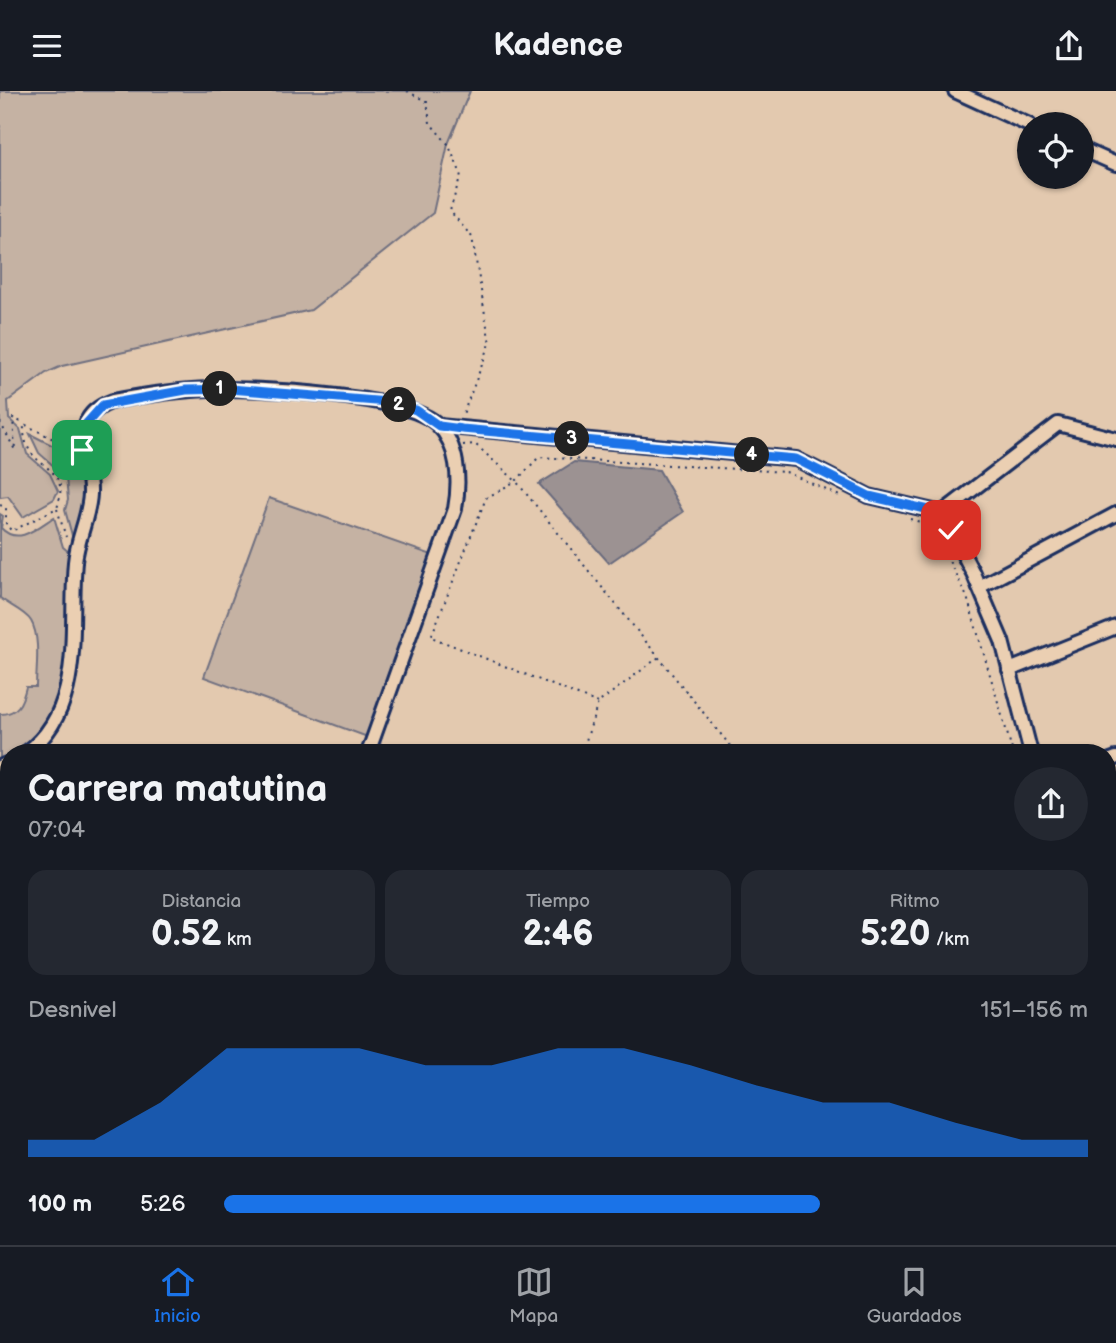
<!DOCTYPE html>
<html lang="es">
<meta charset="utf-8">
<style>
:root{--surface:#171b24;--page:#242831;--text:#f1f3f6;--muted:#9ea1a6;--line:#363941;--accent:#1a73e8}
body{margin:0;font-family:"Balsamiq Sans",sans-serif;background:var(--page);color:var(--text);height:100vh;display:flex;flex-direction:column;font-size:26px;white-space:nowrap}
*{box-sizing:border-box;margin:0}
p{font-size:23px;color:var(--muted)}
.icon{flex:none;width:38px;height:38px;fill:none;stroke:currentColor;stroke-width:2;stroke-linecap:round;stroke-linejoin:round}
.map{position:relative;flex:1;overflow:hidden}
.panel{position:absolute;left:0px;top:653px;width:1116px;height:502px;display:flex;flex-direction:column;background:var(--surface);border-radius:28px 28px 0 0;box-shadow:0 2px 5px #0004}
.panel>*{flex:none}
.buttons{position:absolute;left:1017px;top:21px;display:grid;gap:14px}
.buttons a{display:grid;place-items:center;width:77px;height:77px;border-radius:50%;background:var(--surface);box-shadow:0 2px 5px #0004;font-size:35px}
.pin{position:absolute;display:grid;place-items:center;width:60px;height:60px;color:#fff;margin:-30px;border-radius:14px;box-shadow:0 4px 10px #0006}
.km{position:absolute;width:35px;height:35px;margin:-18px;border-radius:50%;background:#222;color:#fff;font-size:19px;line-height:35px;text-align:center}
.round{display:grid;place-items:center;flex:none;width:74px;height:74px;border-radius:37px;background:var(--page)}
.overview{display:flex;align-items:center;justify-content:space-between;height:119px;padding:0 28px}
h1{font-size:38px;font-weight:700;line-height:52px}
.stats{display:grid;grid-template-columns:repeat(3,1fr);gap:10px;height:119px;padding:7px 28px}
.stats div{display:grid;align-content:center;border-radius:18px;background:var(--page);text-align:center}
.stats b{font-size:35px;font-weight:700}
.stats small{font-size:19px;font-weight:400}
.stats p{font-size:19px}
.chart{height:196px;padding:14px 28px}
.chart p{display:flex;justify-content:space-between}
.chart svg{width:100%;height:126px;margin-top:7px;fill:var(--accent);opacity:.7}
ul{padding:0 28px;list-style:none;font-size:23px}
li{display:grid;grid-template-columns:112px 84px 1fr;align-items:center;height:52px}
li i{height:18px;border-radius:9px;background:var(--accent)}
header{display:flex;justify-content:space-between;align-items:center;height:91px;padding:0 28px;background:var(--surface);font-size:32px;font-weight:700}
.dock{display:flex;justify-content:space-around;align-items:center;height:98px;border-top:2px solid var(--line);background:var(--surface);font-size:19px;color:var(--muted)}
.dock a{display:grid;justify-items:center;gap:4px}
.dock .selected{color:var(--accent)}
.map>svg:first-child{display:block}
.green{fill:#c5b2a3;stroke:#707080;stroke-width:2}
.water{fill:#9c9292;stroke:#686a7d;stroke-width:2}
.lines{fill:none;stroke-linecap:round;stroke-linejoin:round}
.street-casing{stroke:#1b2f5e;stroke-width:18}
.path{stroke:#1b2f5e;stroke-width:2;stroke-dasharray:2 5;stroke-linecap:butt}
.street{stroke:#ebcfb2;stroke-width:12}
.route-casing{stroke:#fff;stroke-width:14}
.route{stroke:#1a73e8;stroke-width:9}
</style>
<header><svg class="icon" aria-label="menu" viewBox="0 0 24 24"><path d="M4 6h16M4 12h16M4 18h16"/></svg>Kadence<svg class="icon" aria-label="share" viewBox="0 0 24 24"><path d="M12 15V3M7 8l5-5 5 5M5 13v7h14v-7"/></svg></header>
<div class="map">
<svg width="1116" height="1154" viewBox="0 0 1116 1154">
<rect width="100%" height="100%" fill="#e3c9af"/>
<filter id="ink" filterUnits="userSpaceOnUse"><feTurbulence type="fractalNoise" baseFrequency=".0143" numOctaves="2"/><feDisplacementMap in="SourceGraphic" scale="14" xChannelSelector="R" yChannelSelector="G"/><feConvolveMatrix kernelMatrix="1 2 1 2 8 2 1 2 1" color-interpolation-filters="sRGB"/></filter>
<g filter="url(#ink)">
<g class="green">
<polygon points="0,0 470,0 448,53 433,122 311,219 62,275 46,282 8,310 9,328 20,338 27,363 50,383 58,400 54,408 23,426 8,405 0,406"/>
<polygon points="30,343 83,370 86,403 73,448 65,419 68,409 66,386 39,362"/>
<polygon points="269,407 438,466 373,648 204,586"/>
<path d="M0,423L3,425L1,437C18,455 37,437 54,426L63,456L70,462C68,504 72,550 65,591C61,617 39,661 9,662V666L0,670V623C18,623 22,612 26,596H36C36,578 41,547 31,530C26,521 9,514 0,507Z"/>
</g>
<polygon class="water" points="574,371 659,379 683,421 609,472 539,393"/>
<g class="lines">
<defs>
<g id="street">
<polyline points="955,0 1029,34"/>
<polyline points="1082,58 1116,73"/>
<polyline points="439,335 796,368 869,405 942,422"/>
<polyline points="942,422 973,482 1002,550 1031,662"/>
<polyline points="942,422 1058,333 1116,348"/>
<polyline points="979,496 1116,423"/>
<polyline points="1009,579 1116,536"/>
<path d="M26,662C86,618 69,535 75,471C77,448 89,426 90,403C91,381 80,354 86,333C90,320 102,314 113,310C145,304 177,299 209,298C255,297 405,303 437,333C459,354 460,390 455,418L368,662"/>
<polyline points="1108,670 1116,667"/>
<polyline points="0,676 9,672"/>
<polyline points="1108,825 1116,836"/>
<polyline points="0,929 9,942"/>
<polyline points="0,953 9,958"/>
<polyline points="0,1031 9,1018"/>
<polyline points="0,1058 9,1045"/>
<polyline points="90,1146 94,1154"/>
<polyline points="195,1146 207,1154"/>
<polyline points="3,1154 9,1145"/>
<polyline points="69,1154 71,1150"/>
<polyline points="145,1154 150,1146"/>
<polyline points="280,1154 283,1146"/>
<polyline points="324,1154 328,1146"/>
</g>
</defs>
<use href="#street" class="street-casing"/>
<g class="path">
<polyline points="407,0 427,11 430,32 448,53 461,83 450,120 472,146 490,253 463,323"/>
<polyline points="0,331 15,359 13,327 23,332"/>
<polyline points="463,354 475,353 516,390 736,662"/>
<path d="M0,414L6,417V434L12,440L57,417C74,368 21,383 24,333L73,358"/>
<polyline points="57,418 66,446"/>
<polyline points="910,428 931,434 967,506 1013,662"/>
<polyline points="598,612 431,546 486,407 516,390 539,366 786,381 842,406"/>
<polyline points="582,662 598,612 659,566"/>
<polyline points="1108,852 1116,863"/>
<polyline points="1108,1110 1116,1104"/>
<polyline points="741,1146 745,1154"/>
<polyline points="877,1146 883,1154"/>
<polyline points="1020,1154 1031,1146"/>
</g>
<use href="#street" class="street"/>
</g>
</g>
<g class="lines" filter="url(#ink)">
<defs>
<polyline id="route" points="82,359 87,362 86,333 103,314 186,299 230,298 388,311 416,319 439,335 462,338 796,368 869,405 942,422 951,439"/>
</defs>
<use href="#route" class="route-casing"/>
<use href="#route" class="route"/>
</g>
</svg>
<div class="buttons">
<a><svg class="icon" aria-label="locate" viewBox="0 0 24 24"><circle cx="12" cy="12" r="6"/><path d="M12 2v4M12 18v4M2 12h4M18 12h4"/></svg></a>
</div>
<div class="pin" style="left:82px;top:359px;background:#1e9e55"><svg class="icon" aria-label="arrive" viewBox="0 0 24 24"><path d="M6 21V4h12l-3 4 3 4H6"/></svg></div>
<div class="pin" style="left:951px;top:439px;background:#d93025"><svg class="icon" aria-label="check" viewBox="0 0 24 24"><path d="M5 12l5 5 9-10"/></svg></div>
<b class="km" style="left:220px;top:298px">1</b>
<b class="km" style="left:399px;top:314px">2</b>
<b class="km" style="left:572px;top:348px">3</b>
<b class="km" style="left:752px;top:364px">4</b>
<section class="panel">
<div class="overview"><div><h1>Carrera matutina</h1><p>07:04</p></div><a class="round"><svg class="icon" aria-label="share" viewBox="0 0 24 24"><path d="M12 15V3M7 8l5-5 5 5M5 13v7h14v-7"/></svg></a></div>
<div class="stats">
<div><p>Distancia</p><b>0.52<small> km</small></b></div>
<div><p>Tiempo</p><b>2:46</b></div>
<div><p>Ritmo</p><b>5:20<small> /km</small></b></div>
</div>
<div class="chart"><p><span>Desnivel</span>151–156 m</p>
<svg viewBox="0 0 160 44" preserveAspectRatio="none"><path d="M0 44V38L10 38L20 25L30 6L40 6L50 6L60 12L70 12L80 6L90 6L100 12L110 19L120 25L130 25L140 32L150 38L160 38V44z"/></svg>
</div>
<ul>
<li><b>100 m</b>5:26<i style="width:69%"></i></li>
</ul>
</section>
</div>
<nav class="dock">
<a class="selected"><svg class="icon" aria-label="home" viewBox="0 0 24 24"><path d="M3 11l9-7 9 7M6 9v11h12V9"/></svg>Inicio</a>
<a><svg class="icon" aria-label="map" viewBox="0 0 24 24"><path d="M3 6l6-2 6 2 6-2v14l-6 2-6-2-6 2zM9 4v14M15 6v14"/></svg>Mapa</a>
<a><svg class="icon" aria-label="saved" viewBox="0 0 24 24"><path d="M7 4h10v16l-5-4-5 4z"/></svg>Guardados</a>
</nav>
